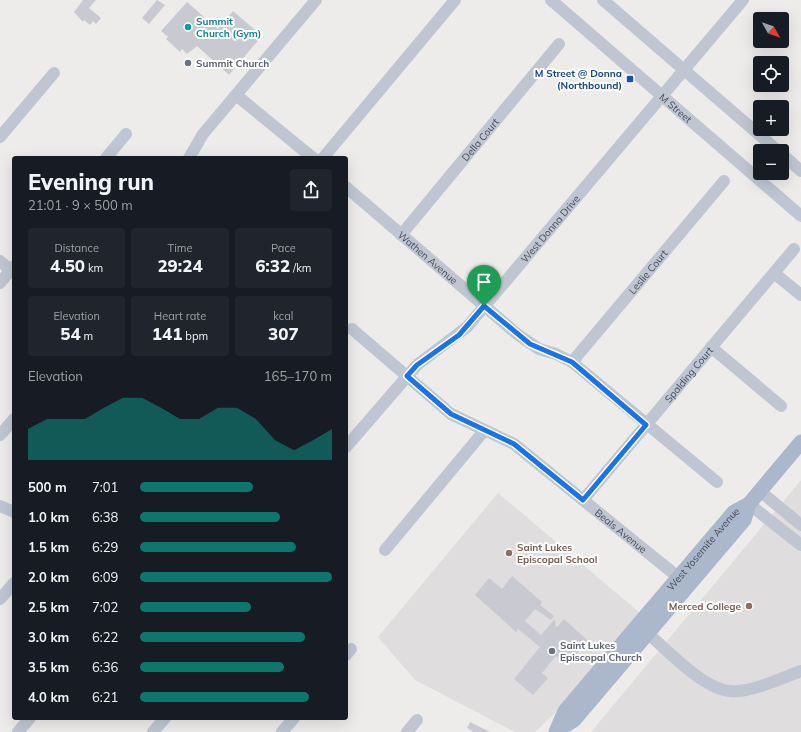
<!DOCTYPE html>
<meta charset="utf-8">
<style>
:root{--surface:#171b24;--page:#20242c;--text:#f1f3f6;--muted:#9ea1a6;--accent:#0f766e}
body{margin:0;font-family:Mulish,sans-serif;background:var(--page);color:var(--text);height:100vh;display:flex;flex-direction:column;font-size:15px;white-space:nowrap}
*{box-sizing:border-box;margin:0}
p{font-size:13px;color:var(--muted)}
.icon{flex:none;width:22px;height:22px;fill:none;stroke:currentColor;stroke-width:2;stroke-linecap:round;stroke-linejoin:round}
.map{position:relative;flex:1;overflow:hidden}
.side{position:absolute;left:12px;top:156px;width:336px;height:564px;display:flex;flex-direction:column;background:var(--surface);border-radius:4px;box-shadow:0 4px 16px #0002}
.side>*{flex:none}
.needle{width:26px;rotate:130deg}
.tools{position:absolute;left:753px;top:12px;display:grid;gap:8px}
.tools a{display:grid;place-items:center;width:36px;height:36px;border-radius:4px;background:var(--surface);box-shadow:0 4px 16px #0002;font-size:20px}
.pin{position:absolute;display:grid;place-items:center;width:34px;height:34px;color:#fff;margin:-41px -17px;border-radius:50% 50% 50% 0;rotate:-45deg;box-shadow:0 0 4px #0007}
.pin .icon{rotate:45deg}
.round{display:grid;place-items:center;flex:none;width:42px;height:42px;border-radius:4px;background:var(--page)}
.head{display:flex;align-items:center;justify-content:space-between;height:68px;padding:0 16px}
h1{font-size:22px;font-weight:800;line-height:30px}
.stats{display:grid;grid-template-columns:repeat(3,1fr);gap:6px;height:68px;padding:4px 16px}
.stats div{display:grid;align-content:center;border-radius:4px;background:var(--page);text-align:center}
.stats b{font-size:17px;font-weight:800}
.stats small{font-size:11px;font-weight:400}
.stats p{font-size:11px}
.chart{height:112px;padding:8px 16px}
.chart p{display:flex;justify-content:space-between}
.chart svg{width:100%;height:72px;margin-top:4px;fill:var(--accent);opacity:.7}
ul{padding:0 16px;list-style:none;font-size:13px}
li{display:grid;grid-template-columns:64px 48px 1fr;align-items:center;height:30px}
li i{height:10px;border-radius:5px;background:var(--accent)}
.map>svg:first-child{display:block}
.education{fill:#dfdddd}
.building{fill:#c9cad1}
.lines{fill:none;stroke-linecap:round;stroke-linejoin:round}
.minor{stroke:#bfc6d1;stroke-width:12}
.major{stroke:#abb7ca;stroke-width:15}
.route-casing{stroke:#fff;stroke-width:8}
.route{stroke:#1a73e8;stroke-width:5}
.culture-dot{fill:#0f9aa8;stroke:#fff;stroke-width:1.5}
.worship-dot{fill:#6b7280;stroke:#fff;stroke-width:1.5}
.transit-dot{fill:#1a4fb4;stroke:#fff;stroke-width:1.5}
.education-dot{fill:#8d6e63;stroke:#fff;stroke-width:1.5}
.labels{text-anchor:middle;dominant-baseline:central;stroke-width:4;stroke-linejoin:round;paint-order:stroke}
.culture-label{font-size:10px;font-weight:bold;fill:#0d838f;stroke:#fff;text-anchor:start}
.worship-label{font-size:10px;font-weight:bold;fill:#5b616d;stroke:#fff;text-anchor:start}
.transit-label{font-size:10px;font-weight:bold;fill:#164399;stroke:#fff;text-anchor:end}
.street-label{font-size:10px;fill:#454d58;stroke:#fff}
.education-label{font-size:10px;font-weight:bold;fill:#785e54;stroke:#fff;text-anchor:start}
</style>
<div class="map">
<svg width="801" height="732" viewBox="0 0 801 732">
<rect width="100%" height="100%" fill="#eeeceb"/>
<g class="education">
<polygon points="801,480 801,732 591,732"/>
<polygon points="498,493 640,613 553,715 535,732 515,732 415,680 378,637"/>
</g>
<g class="building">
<polygon points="83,0 96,0 89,8 101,18 96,24 93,21 90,25 84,20 83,22 74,12"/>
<polygon points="157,0 165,5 149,24 142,18"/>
<polygon points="187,2 218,29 233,11 262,36 229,75 197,46 187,54 182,49 180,52 166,39 168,37 161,31"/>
<polygon points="512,576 542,602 540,605 554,616 551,620 535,609 525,621 541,635 555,619 556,628 564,619 588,641 575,656 570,652 562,661 556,656 542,673 548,678 533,695 514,679 540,647 518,629 516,632 475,595 489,578 502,589"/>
<polygon points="470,722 490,732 473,732 467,728"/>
</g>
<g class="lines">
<g class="minor">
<path id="s1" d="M551,0L801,216"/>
<polyline points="603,0 778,151"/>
<polyline points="236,95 313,158"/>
<polyline points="0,137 54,73"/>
<polyline points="782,154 801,171"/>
<polyline points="106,158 126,134"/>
<polyline points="189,158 203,134 316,0"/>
<polyline points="323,158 455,0"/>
<path id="s2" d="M346,187L517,334L539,349L556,354L572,362L717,482"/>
<path id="s3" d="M401,235L559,44"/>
<polyline points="0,261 14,273"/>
<polyline points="774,273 801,295"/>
<polyline points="0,283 14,266"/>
<path id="s4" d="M352,329L451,414L514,444L678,577"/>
<polyline points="711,347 781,406"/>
<path id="s5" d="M572,362L724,181"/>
<polyline points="0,435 14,419"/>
<path id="s6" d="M346,447L417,365L467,327L743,0"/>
<polyline points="760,491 801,525"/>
<path id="s7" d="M583,500L794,249"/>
<polyline points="749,504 801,545"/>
<polyline points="0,506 14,512"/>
<polyline points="385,550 484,431"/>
<polyline points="0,599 14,583"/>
<path d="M642,628C663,646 702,689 730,691C751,693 781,678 801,671"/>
<polyline points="346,655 351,649"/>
<polyline points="18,732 30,718"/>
<polyline points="153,732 165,718"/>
<polyline points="282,732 294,718"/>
<polyline points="407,732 417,720"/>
</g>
<g class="major">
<polyline points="558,730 574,720 744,520 749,504 801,442"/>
<path id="s8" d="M556,732L565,711L734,512L749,504"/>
</g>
</g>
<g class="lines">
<defs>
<polygon id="route" points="484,306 530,344 572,362 646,425 583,500 514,444 451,414 407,376 417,365 459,335"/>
</defs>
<use href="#route" class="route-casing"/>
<use href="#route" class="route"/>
</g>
<circle class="culture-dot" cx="188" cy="27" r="4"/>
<g class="worship-dot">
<circle cx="188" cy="63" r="4"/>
<circle cx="552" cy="651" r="4"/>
</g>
<rect class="transit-dot" x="626" y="75" width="8" height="8" rx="2"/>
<g class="education-dot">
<circle cx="509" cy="553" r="4"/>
<circle cx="749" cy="606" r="4"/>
</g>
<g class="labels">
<g class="culture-label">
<text x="196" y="21">Summit<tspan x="196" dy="12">Church (Gym)</tspan></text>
</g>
<g class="worship-label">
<text x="196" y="63">Summit Church</text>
<text x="560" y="645">Saint Lukes<tspan x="560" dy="12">Episcopal Church</tspan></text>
</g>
<g class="transit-label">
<text x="622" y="73">M Street @ Donna<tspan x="622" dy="12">(Northbound)</tspan></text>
</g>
<g class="street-label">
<text stroke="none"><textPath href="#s1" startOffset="165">M Street</textPath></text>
<text stroke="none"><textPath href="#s3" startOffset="124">Della Court</textPath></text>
<text stroke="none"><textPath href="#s6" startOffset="300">West Donna Drive</textPath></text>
<text stroke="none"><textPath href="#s2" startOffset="108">Wathen Avenue</textPath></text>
<text stroke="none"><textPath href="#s5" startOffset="118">Leslie Court</textPath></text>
<text stroke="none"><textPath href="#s7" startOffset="164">Spalding Court</textPath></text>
<text stroke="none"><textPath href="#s4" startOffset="338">Beals Avenue</textPath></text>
<text stroke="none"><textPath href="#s8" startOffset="236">West Yosemite Avenue</textPath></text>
</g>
<g class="education-label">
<text x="517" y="547">Saint Lukes<tspan x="517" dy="12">Episcopal School</tspan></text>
<text x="741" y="606" text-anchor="end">Merced College</text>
</g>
</g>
</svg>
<div class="tools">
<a><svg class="needle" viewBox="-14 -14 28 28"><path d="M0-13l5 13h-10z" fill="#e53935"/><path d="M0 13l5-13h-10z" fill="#9ea1a6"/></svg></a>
<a><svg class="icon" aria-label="locate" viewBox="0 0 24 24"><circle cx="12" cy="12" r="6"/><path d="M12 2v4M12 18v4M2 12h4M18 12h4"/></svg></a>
<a>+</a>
<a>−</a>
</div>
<div class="pin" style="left:484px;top:306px;background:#1e9e55"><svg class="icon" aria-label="arrive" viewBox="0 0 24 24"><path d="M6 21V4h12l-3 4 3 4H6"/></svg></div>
<section class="side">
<div class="head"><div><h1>Evening run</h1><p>21:01 · 9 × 500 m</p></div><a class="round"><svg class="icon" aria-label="share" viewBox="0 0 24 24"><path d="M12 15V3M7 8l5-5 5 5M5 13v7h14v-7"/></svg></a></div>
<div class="stats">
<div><p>Distance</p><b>4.50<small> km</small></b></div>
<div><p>Time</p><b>29:24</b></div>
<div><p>Pace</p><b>6:32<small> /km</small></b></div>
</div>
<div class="stats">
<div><p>Elevation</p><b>54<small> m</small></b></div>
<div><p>Heart rate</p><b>141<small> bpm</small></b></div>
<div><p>kcal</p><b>307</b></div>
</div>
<div class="chart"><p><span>Elevation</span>165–170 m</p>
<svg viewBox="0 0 160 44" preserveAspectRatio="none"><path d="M0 44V25L10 19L20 19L30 19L40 12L50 6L60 6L70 12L80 19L90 19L100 12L110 12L120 19L130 32L140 38L150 32L160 25V44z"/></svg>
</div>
<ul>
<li><b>500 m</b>7:01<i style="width:59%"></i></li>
<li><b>1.0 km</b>6:38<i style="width:73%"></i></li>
<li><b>1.5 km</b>6:29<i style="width:81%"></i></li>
<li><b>2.0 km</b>6:09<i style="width:100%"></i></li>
<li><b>2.5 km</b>7:02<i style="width:58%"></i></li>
<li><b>3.0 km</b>6:22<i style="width:86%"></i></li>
<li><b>3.5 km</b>6:36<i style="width:75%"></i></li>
<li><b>4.0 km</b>6:21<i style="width:88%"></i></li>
</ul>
</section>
</div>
